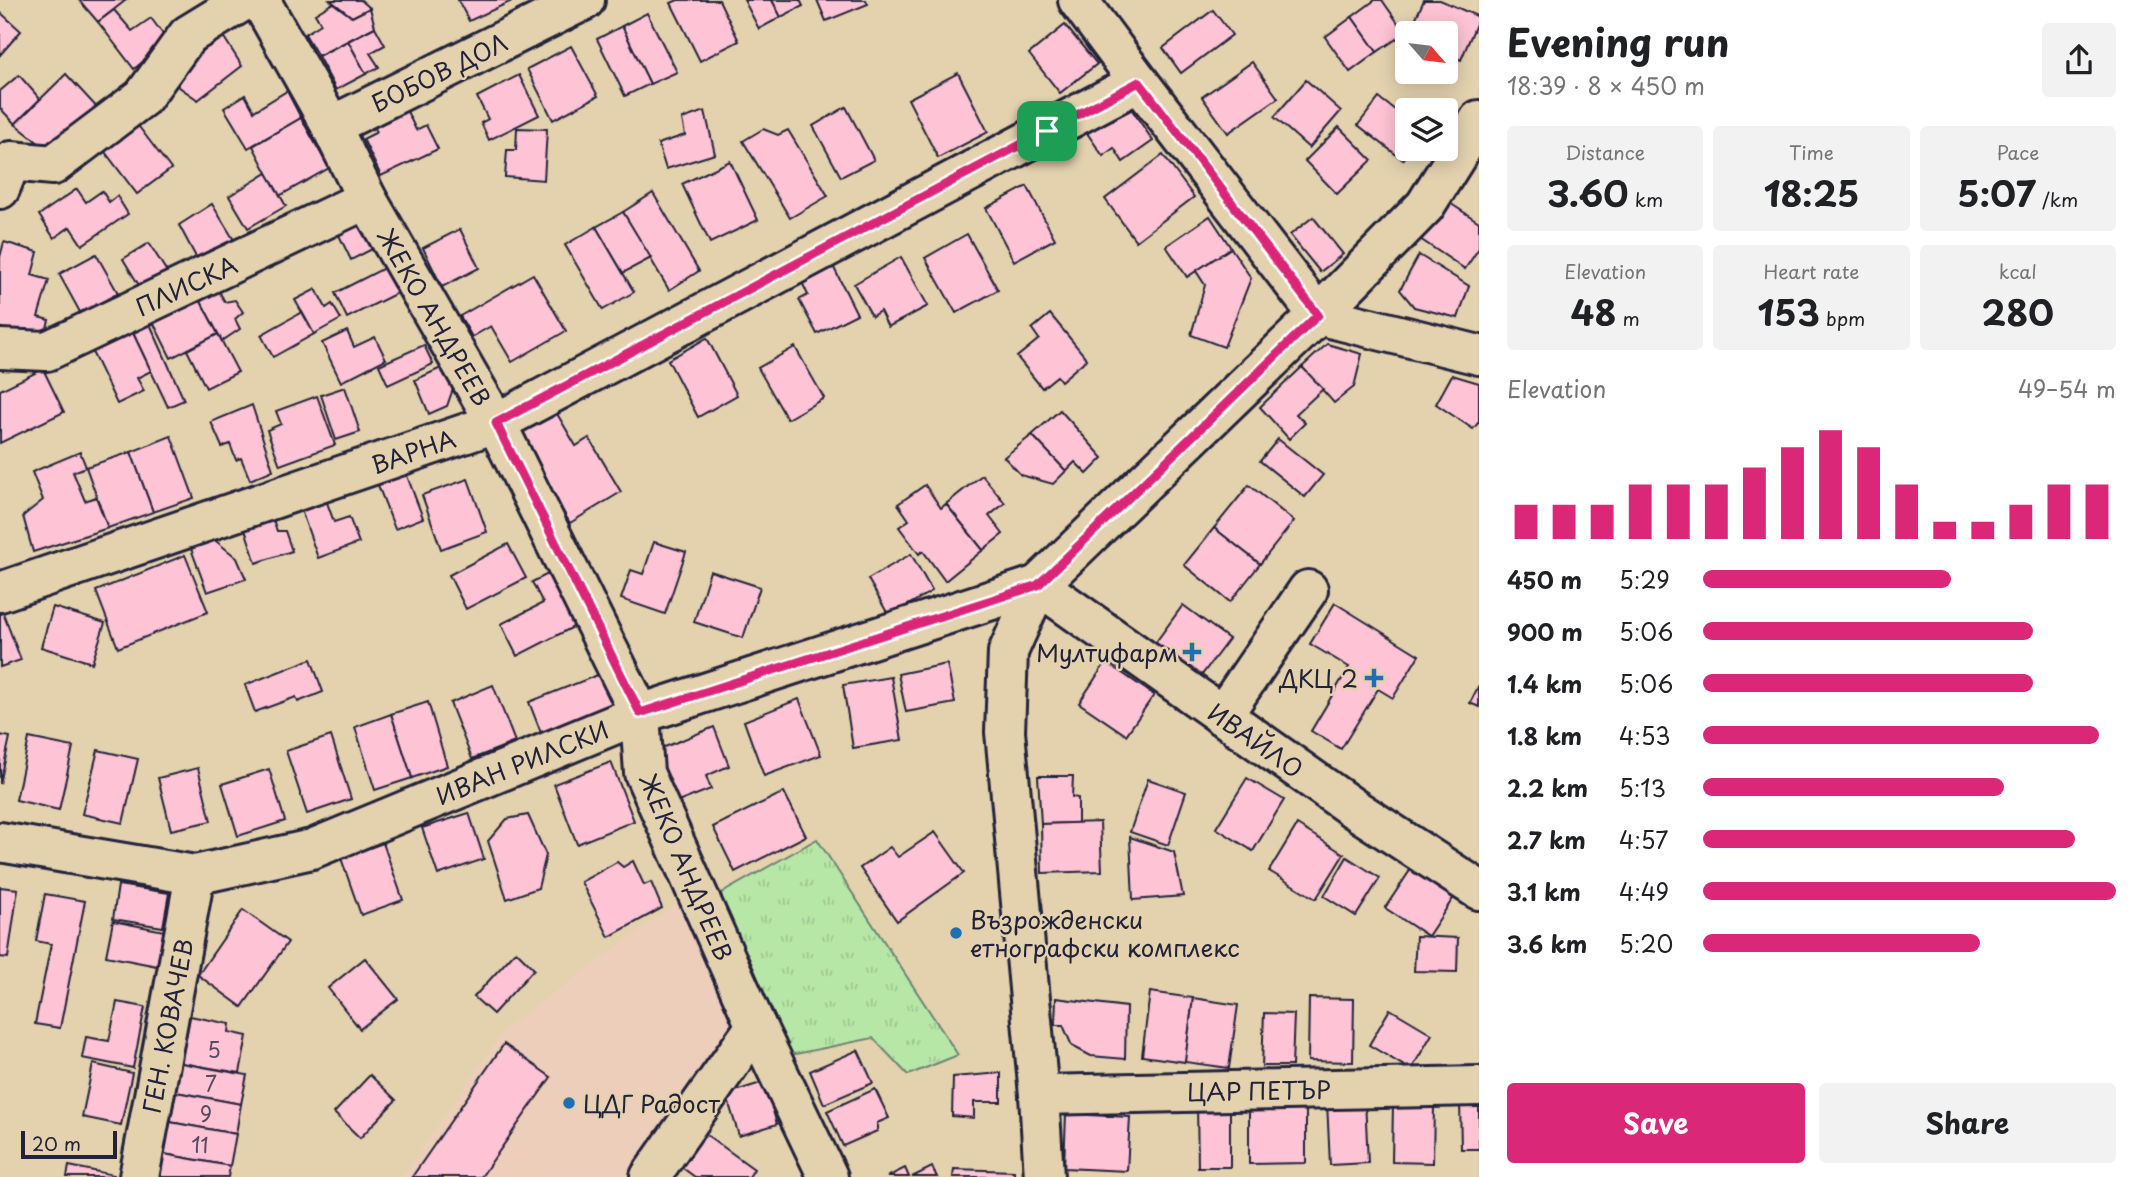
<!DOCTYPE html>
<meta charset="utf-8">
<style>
:root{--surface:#fff;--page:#f2f2f2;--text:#202124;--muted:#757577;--accent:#db2777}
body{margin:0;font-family:"Playpen Sans",sans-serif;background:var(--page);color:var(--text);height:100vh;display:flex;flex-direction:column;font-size:26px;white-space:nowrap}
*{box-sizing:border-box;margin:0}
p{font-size:23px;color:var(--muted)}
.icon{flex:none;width:38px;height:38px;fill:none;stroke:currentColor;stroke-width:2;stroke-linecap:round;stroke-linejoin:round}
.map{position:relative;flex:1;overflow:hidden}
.sheet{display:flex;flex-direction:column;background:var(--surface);width:665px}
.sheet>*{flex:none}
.needle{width:46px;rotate:118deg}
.tools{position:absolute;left:1395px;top:21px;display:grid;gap:14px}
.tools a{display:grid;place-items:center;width:63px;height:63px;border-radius:7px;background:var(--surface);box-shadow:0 4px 18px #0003;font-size:35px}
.scale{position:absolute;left:21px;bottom:18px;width:96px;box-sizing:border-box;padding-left:7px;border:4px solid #22223b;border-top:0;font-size:19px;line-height:24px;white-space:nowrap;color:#22223b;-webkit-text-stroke:5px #e4d2af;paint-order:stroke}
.pin{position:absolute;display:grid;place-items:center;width:60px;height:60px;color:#fff;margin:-30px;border-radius:14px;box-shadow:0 4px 10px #0006}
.round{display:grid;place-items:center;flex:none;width:74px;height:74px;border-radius:7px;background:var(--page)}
.overview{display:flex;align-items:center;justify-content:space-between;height:119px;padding:0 28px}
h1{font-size:38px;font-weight:700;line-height:52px}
.stats{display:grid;grid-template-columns:repeat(3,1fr);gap:10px;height:119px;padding:7px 28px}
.stats div{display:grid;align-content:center;border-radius:7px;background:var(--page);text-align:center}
.stats b{font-size:35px;font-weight:700}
.stats small{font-size:19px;font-weight:400}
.stats p{font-size:19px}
.chart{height:196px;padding:14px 28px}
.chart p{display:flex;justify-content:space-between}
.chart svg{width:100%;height:126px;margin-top:7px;stroke:var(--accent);stroke-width:6}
.action{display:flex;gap:14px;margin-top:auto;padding:14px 28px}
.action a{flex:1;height:80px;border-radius:7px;background:var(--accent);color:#fff;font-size:28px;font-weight:700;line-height:80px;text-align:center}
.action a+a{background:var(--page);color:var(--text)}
ul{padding:0 28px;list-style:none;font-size:23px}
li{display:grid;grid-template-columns:112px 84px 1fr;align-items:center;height:52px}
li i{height:18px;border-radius:9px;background:var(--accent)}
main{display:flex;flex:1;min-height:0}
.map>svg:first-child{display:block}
.built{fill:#ecceba}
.grass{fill:url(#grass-tufts);stroke:#6c8471;stroke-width:2}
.building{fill:#fec3d4;stroke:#22223b;stroke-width:2}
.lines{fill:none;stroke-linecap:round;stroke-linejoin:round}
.minor-casing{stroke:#22223b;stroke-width:44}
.minor{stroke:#e4d2af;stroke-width:38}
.route-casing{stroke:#fff;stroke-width:14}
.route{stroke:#db2777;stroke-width:9}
.poi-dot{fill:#1f6fb2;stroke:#e4d2af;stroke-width:2.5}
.labels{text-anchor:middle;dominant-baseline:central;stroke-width:5;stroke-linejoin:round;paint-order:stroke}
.number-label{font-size:21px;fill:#594a61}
.street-label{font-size:24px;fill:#22223b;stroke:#e4d2af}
.poi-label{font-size:24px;fill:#22223b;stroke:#e4d2af;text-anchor:end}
</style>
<main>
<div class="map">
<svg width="1479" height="1177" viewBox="0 0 1479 1177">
<defs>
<pattern id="grass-tufts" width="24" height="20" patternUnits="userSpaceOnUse" patternTransform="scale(1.75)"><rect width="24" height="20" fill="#b7e7a7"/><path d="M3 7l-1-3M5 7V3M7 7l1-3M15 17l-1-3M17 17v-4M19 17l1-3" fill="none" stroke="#9dc691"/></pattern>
</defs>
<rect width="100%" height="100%" fill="#e4d2af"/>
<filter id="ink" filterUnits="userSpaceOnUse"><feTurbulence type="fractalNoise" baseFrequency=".0143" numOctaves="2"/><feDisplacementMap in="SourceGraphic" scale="14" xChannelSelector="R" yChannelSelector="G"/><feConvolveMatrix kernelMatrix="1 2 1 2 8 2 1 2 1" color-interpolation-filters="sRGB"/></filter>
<g filter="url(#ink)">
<polygon class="built" points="679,902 735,1028 631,1177 402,1177 506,1028"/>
<polygon class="grass" points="817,839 958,1055 908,1075 873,1038 790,1055 715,897"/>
<g class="building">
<polygon points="79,0 126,0 98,22"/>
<polygon points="330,0 361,0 370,8 352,17"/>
<polygon points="458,0 511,0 512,1 469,21"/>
<polygon points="678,0 719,0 739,41 700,61 671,3"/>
<polygon points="744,0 772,0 781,17 759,29"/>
<polygon points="772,0 800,0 803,6 781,17"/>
<polygon points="817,0 866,0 868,4 826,21"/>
<polygon points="1375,0 1382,0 1405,33 1377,52 1352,17"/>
<polygon points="1424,0 1440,0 1479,17 1461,60 1446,53 1446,33 1409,33"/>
<polygon points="333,3 352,17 370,8 375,27 318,56 305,34 321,24 315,14"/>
<polygon points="114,10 132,31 151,18 168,41 134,69 98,22"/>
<polygon points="1213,10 1232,35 1181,73 1163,48"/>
<polygon points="0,12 21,31 0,55"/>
<polygon points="647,13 677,72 650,84 622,26"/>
<polygon points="1352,17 1377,52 1350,72 1325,37"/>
<polygon points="1065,25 1097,64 1060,93 1029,54"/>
<polygon points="622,26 650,84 625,96 597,39"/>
<polygon points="375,27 385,45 370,53 379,67 366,74 348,41"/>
<polygon points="218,28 242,66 198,100 172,82"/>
<polygon points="348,41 366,74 336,90 318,56"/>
<polygon points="571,46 598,96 553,120 527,69"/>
<polygon points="1252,62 1278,98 1228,133 1202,97"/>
<polygon points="958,73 988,132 938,158 908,99"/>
<polygon points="66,74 102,113 45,148 15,124"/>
<polygon points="19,75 40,99 15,124 0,108 0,91"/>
<polygon points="519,75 539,115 489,140 481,123 488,119 477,97"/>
<polygon points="1306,80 1341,111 1309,148 1274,117"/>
<polygon points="287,91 301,118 248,148 224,108 245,95 254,111"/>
<polygon points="1379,98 1407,119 1407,149 1411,149 1403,160 1358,125"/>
<polygon points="1128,104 1153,141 1123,162 1114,148 1103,156 1087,133"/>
<polygon points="404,105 416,130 426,125 438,149 381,176 363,139 377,132 371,121"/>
<polygon points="846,107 874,160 841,177 813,126"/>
<polygon points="705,111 715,154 666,169 658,144 685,135 682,119"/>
<polygon points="301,118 329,168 279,196 253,146"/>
<polygon points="133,119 171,169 137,194 99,144"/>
<polygon points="1339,127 1372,160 1337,194 1305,161"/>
<polygon points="517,128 547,129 544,180 505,177 507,150 516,150"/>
<polygon points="763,129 778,135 788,130 828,196 790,218 743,141"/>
<polygon points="1163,155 1194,197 1136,241 1105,199"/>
<polygon points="730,161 758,220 710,243 682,184"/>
<polygon points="267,173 286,206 248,228 229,196"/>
<polygon points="1027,186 1055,239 1014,261 986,208"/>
<polygon points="77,189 86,202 102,191 109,202 117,196 128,214 82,245 70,227 54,238 39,215"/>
<polygon points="653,193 699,271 669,290 623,212"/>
<polygon points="1445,200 1479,222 1479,248 1465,269 1420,239"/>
<polygon points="212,204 234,240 197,259 179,225"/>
<polygon points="623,212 651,258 623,273 596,227"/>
<polygon points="1210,216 1231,248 1187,277 1166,246"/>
<polygon points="359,217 376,247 351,260 336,229"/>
<polygon points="1313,217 1343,254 1320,272 1290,235"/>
<polygon points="596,227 634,292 603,310 565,245"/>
<polygon points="460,229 479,268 442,287 423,248"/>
<polygon points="967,234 998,290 956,313 925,258"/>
<polygon points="4,242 38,252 32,275 49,280 38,317 49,320 44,340 0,328 0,257"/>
<polygon points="149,243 167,272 140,287 123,259"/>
<polygon points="1231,248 1251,278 1224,347 1191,335 1205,285 1196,271"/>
<polygon points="96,254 118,293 81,314 59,274"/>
<polygon points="1419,255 1469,286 1458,318 1414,307 1400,290"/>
<polygon points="901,257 928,306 888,327 880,311 872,316 854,284"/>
<polygon points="832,264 857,314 817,334 799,300 808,295 801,280"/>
<polygon points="384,268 397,293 347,318 335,293"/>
<polygon points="533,274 566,331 512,362 491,326 472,337 460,316"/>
<polygon points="216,286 225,302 235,300 243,312 235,319 240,329 222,341 198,296"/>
<polygon points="316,289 326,308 332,304 341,319 314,334 295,300"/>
<polygon points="198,296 218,334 171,358 152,320"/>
<polygon points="302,312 314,334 273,357 261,335"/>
<polygon points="1050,314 1087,359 1061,381 1057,376 1042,388 1017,357 1039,339 1032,329"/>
<polygon points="150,324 184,400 168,407 133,333"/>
<polygon points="347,331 354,347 375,337 386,359 341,382 322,343"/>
<polygon points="133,333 151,371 137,378 144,391 117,404 92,352"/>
<polygon points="218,334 238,372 206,388 187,350"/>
<polygon points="707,338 737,395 698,417 668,360"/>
<polygon points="1327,344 1362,354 1354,387 1334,403 1302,367"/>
<polygon points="424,345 433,364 388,385 379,365"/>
<polygon points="795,347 824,398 787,419 758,368"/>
<polygon points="1302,367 1323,389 1296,414 1305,423 1289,439 1260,407"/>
<polygon points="441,368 454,386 447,406 429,414 415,380"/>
<polygon points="43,369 64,412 0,443 0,390"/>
<polygon points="1452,375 1479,383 1479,422 1473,429 1436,404"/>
<polygon points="345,387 360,432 336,440 321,395"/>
<polygon points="317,396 335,445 280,465 267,430 281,424 276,411"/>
<polygon points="252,405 273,470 250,480 241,458 236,460 230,444 222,447 211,422"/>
<polygon points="1060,410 1103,458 1087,474 1075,462 1066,471 1032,435"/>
<polygon points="556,412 576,446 589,438 621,492 570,523 517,436"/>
<polygon points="1032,435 1066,471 1053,484 1021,475 1004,457"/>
<polygon points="171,436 194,498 153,512 131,452"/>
<polygon points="1278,439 1323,475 1305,497 1260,461"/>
<polygon points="80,452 86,467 73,472 85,501 96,497 108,528 33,552 23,516 43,500 32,472"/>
<polygon points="131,452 153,512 108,528 86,467"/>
<polygon points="404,468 423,518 395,529 376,480"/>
<polygon points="982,475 1005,503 989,516 1003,534 983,550 946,504"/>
<polygon points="468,479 487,532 441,549 422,495"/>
<polygon points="925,485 941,508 946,504 983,550 945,581 923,551 919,554 899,527 909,520 898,504"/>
<polygon points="1249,485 1294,521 1260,564 1214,528"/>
<polygon points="325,497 334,522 349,517 359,543 318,558 300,507"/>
<polygon points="271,514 277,531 285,531 292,551 256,563 243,523"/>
<polygon points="1214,528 1260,564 1230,602 1184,565"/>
<polygon points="211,537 237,558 246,579 207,592 190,546"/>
<polygon points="654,542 686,552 665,614 621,599 631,570 643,574"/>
<polygon points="508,544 526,578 466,609 449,575"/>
<polygon points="911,554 932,591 889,616 868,579"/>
<polygon points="185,555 208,612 118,648 96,591"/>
<polygon points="556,570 583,622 517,656 501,624 543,603 532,582"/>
<polygon points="710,571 760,587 743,638 694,622"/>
<polygon points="1335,603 1419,655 1393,698 1378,689 1341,749 1311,731 1349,667 1310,644"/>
<polygon points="0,605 21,660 0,667"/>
<polygon points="1183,605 1229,639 1198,680 1153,646"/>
<polygon points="53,607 105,623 92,663 41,647"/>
<polygon points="311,659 323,692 298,702 296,697 255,712 245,685"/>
<polygon points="1106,662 1154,695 1126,735 1079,703"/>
<polygon points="947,664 955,703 906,712 898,674"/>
<polygon points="605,672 619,708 543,738 529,702"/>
<polygon points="891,677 902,740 853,748 843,685"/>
<polygon points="493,685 515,742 472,759 450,703"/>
<polygon points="1479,685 1479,707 1470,703"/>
<polygon points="799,699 821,755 764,776 744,721"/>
<polygon points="428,702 447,766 412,778 391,714"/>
<polygon points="391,714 412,778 375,790 355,727"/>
<polygon points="714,727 729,766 706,776 711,789 678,802 657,750"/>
<polygon points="0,735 10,737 0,784"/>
<polygon points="331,736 351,799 307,814 286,751"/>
<polygon points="29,738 73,747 59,810 16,800"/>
<polygon points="98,750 138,759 123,823 82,814"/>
<polygon points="611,762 634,821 577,844 554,784"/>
<polygon points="198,768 211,821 171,830 158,778"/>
<polygon points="269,769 285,821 238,836 222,784"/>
<polygon points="1038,776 1073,776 1072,797 1078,798 1078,823 1041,824"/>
<polygon points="1247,778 1284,800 1253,851 1216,828"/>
<polygon points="1148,779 1186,792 1168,845 1130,832"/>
<polygon points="784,792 806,836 735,872 713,827"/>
<polygon points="469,813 484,859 438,875 422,828"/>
<polygon points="528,815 546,855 538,888 507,899 488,841 507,819"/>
<polygon points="1100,822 1102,871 1042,873 1041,824"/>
<polygon points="1297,825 1344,854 1316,899 1269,871"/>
<polygon points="935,832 964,873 897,921 860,868 890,847 898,857"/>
<polygon points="1130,837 1174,852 1183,896 1133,900"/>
<polygon points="383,843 403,900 361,915 341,858"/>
<polygon points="1347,857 1380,878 1356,916 1324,896"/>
<polygon points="633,861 644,885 651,882 662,908 609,937 581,882 617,862 623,867"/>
<polygon points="1411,869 1454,897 1428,936 1385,908"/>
<polygon points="118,885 169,893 163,927 113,919"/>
<polygon points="0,887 18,889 8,958 0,957"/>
<polygon points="45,894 85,901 60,1028 35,1024 51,944 36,941"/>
<polygon points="243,910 288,942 242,1007 198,975"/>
<polygon points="113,921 164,931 157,966 106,956"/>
<polygon points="1416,936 1458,938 1457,972 1414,971"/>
<polygon points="516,951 534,969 493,1014 474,997"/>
<polygon points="365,958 398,999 360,1029 328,988"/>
<polygon points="1150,992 1193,998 1185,1062 1142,1056"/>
<polygon points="1056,998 1126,1007 1125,1059 1091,1056 1072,1046 1063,1025 1055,1025"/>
<polygon points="1193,998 1238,1005 1229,1068 1185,1062"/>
<polygon points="1309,998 1354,999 1353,1062 1308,1061"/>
<polygon points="117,1002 145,1007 133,1068 82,1058 86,1037 109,1041"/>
<polygon points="1390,1009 1432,1034 1411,1070 1369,1045"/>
<polygon points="1264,1013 1294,1014 1292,1066 1262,1066"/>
<polygon points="190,1016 230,1024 229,1032 247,1036 240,1073 181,1063"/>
<polygon points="504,1044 551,1077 481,1177 412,1177"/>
<polygon points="858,1050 873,1083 824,1104 810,1071"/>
<polygon points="181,1063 247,1075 241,1104 176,1092"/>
<polygon points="93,1064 132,1073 121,1125 82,1117"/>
<polygon points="1001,1073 1001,1102 974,1102 974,1118 952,1116 953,1077"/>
<polygon points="370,1075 396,1100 360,1138 334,1113"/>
<polygon points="764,1082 777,1124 739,1136 726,1094"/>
<polygon points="875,1089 889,1118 877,1123 877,1131 843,1146 827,1111"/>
<polygon points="176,1092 241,1104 236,1134 170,1122"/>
<polygon points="1365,1100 1368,1163 1330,1165 1327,1102"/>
<polygon points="1460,1100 1479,1100 1479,1149 1461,1149"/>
<polygon points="1306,1102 1306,1163 1249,1164 1249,1103"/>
<polygon points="1230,1103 1230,1167 1198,1167 1197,1104"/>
<polygon points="1393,1103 1434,1104 1433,1163 1392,1162"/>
<polygon points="1066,1114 1130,1117 1127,1171 1064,1168"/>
<polygon points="170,1122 236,1134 230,1166 164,1154"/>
<polygon points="704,1133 754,1169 749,1177 695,1177 680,1166"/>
<polygon points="164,1154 230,1166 228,1177 159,1177"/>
<polygon points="69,1166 114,1175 114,1177 67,1177"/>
<polygon points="932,1167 937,1177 912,1177"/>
<polygon points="905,1168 909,1177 887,1177"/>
<polygon points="954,1169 1014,1171 1014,1177 953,1177"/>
</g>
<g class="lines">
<defs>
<g id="minor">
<polyline points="260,0 331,126 367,199 496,423 640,714 644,773 756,1026 828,1177"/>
<polyline points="1078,0 1139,82 1318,315 1479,355"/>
<polyline points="331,126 585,0"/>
<polyline points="0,189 11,161 53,165 143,97 188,35 245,0"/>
<polyline points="0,349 47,351 367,199"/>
<polyline points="0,592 496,423 1139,82"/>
<polyline points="1222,716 1308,590"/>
<polyline points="0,842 195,875 312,849 640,714 1038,585 1353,808 1479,890"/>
<polyline points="1039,1095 1479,1086"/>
<polyline points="139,1177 195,875"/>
<polyline points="650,1177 756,1026"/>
<polyline points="1044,1177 1039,1095 1005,732 1008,652 1038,585 1318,315 1425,206 1479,120"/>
</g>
</defs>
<use href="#minor" class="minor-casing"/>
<use href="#minor" class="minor"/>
</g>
</g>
<g class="lines" filter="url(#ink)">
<defs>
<polygon id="route" points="1139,82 1318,315 1038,585 640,713 496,423"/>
</defs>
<use href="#route" class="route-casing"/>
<use href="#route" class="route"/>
</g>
<g class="poi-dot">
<path d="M1188.5 641.5h7v7h7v7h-7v7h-7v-7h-7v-7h7z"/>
<path d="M1370.5 667.5h7v7h7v7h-7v7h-7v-7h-7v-7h7z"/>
<circle cx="956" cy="933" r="7"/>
<circle cx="569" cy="1103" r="7"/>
</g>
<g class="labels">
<g class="number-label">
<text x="214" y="1049">5</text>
<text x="211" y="1083">7</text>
<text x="206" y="1113">9</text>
<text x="200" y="1144">11</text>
</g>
<g class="street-label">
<text transform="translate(439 72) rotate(-26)">БОБОВ ДОЛ</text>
<text transform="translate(186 285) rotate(-25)">ПЛИСКА</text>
<text transform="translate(435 317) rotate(60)">ЖЕКО АНДРЕЕВ</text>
<text transform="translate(413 451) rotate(-19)">ВАРНА</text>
<text transform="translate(1256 740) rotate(35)">ИВАЙЛО</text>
<text transform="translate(522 762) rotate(-22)">ИВАН РИЛСКИ</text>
<text transform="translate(687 867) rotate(67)">ЖЕКО АНДРЕЕВ</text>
<text transform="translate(167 1026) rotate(-79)">ГЕН. КОВАЧЕВ</text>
<text transform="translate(1259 1090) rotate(-1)">ЦАР ПЕТЪР</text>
</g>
<g class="poi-label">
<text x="1178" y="652">Мултифарм</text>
<text x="1358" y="678">ДКЦ 2</text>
<text x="970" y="919" text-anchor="start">Възрожденски<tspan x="970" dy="28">етнографски комплекс</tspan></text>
<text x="583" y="1103" text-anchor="start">ЦДГ Радост</text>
</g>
</g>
</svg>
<div class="tools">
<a><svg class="needle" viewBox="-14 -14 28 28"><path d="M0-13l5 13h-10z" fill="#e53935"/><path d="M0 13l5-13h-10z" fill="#757577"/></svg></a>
<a><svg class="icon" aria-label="layers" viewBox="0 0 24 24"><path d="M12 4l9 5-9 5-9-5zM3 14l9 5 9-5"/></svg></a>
</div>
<div class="scale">20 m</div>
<div class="pin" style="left:1047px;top:131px;background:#1e9e55"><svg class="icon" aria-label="arrive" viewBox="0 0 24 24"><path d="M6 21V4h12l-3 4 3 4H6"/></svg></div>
</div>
<section class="sheet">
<div class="overview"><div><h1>Evening run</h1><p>18:39 · 8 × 450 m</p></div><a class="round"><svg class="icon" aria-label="share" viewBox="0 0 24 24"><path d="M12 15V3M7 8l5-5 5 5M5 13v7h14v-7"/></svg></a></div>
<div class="stats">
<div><p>Distance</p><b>3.60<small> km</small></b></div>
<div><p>Time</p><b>18:25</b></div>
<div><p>Pace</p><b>5:07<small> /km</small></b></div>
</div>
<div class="stats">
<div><p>Elevation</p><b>48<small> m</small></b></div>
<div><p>Heart rate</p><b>153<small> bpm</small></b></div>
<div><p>kcal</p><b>280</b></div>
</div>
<div class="chart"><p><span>Elevation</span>49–54 m</p>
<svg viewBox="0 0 160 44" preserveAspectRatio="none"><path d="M5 44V32M15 44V32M25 44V32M35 44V25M45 44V25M55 44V25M65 44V19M75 44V12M85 44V6M95 44V12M105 44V25M115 44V38M125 44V38M135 44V32M145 44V25M155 44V25"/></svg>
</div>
<ul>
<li><b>450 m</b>5:29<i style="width:60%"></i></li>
<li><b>900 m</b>5:06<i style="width:80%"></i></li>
<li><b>1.4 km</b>5:06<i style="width:80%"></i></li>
<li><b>1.8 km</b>4:53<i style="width:96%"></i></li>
<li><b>2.2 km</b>5:13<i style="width:73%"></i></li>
<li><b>2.7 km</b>4:57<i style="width:90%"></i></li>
<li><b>3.1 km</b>4:49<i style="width:100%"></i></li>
<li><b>3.6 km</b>5:20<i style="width:67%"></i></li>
</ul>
<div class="action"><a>Save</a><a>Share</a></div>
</section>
</main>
